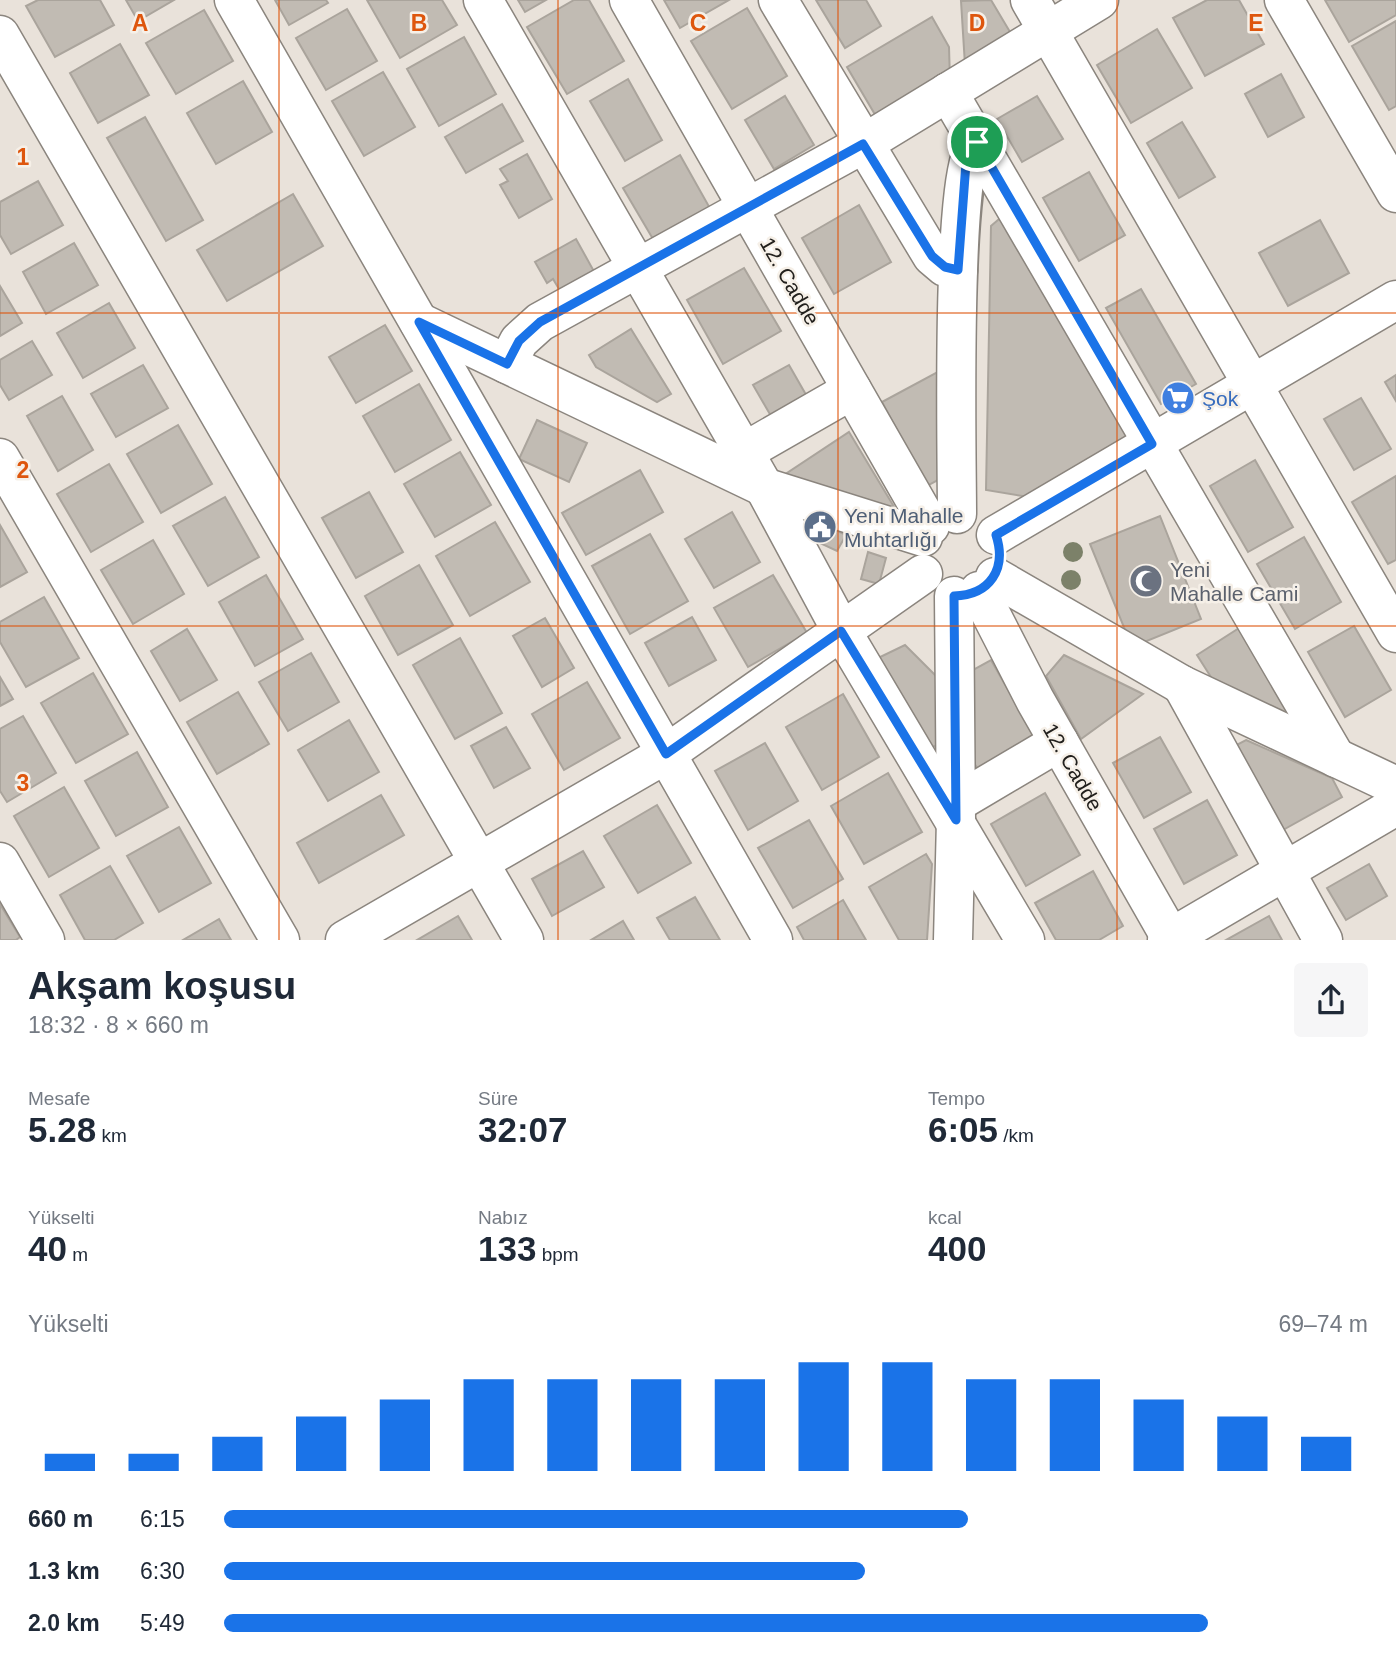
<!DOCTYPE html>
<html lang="tr">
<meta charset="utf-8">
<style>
:root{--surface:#fff;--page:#f6f6f7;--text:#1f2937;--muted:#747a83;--accent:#1a73e8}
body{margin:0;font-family:Helvetica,sans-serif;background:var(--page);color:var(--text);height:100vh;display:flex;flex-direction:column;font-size:26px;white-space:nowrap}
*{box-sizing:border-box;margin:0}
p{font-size:23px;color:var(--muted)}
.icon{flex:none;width:38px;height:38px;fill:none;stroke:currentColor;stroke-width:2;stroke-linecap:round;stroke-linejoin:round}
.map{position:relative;height:940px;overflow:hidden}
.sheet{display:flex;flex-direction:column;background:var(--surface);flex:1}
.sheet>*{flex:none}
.pin{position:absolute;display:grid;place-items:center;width:60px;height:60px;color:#fff;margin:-30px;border:4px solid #fff;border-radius:50%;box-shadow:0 2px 7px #0007}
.round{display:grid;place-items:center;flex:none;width:74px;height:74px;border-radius:7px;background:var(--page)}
.overview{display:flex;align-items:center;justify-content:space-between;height:119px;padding:0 28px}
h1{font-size:38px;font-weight:700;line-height:52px}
.stats{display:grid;grid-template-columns:repeat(3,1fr);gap:10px;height:119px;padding:7px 28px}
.stats div{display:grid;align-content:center}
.stats b{font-size:35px;font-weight:700}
.stats small{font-size:19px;font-weight:400}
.stats p{font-size:19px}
.chart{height:196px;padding:14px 28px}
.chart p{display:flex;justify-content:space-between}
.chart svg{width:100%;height:126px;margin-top:7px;stroke:var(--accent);stroke-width:6}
ul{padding:0 28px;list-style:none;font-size:23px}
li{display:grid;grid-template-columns:112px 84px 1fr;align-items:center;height:52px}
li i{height:18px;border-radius:9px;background:var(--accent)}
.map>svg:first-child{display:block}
.building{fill:#c1bbb3;stroke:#aaa49c;stroke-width:2}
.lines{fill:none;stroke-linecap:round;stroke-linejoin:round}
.minor-casing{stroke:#8b857e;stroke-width:41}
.minor{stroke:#fff;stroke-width:38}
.tree{fill:#7c8169}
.route-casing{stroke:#fff;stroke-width:14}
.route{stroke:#1a73e8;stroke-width:9}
.grid{fill:none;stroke:#de560d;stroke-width:2;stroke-opacity:0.55}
.labels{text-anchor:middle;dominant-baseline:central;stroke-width:5;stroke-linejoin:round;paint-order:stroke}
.street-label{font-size:21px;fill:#22201d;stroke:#f6f0e8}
.shop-label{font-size:21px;fill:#366cbe;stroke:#f6f0e8;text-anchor:start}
.service-label{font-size:21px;fill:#4e5e75;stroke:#f6f0e8;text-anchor:start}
.worship-label{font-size:21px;fill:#5b616d;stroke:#f6f0e8;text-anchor:start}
.grid-label{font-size:23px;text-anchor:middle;font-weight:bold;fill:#de560d;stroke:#f6f0e8;stroke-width:5;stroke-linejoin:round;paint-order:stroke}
</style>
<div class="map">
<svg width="1396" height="940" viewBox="0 0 1396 940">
<rect width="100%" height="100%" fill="#e9e2da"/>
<g class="building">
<polygon points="38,0 100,0 114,25 55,57 26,6"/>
<polygon points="126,0 174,0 138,21"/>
<polygon points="275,0 326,0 328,3 289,25"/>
<polygon points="367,0 442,0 457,25 400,58"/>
<polygon points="518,0 546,0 525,12"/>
<polygon points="574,0 589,0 624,61 567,94 527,27"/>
<polygon points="664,0 729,0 680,28"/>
<polygon points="816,0 866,0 881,26 845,48"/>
<polygon points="991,0 1016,42 965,65 961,1"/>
<polygon points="1207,0 1239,0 1264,44 1205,76 1173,18"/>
<polygon points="1325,0 1396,0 1396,15 1349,42"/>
<polygon points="747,8 787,76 732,109 691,41"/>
<polygon points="347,9 377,61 326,90 296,38"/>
<polygon points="204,10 233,61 176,94 146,43"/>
<polygon points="932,17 949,47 950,81 880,123 847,67"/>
<polygon points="1396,21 1396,106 1389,110 1352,46"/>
<polygon points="1157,29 1192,88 1131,123 1097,65"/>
<polygon points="464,37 496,94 439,126 407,69"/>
<polygon points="120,44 149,95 98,123 70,73"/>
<polygon points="383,72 415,127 364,156 332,101"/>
<polygon points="1281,74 1304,117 1268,137 1245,94"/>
<polygon points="628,79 662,140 625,161 590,101"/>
<polygon points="243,81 272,132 216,164 187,113"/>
<polygon points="785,96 814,145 774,169 745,120"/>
<polygon points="1037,96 1063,139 1022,162 997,119"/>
<polygon points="502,104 523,141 466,173 445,137"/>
<polygon points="145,117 203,220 166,241 107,138"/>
<polygon points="1182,122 1215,177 1179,198 1147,143"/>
<polygon points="527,154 552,199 519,218 500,185 508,181 500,169"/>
<polygon points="680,155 716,219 660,251 623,188"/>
<polygon points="1089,172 1125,235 1079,261 1043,198"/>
<polygon points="38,181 63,225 11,254 0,235 0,202"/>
<polygon points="293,194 323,246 227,301 197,250"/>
<polygon points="859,205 891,262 834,294 802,238"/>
<polygon points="1006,213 1133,443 1035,498 986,490 991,226"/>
<polygon points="1320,220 1349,273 1288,306 1259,253"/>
<polygon points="576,239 596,275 562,294 553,279 547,283 535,262"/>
<polygon points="74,243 98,285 46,314 23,272"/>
<polygon points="744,268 781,331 723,364 687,300"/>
<polygon points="0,286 22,323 0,336"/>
<polygon points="1141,289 1196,384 1161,404 1106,308"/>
<polygon points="109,303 135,348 83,378 57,333"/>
<polygon points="385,325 412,371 356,403 329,357"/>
<polygon points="631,329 671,394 657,402 596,367 589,355"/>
<polygon points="32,341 52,375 9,400 0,385 0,360"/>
<polygon points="143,365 168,408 116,437 91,394"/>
<polygon points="789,365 813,407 778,428 753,385"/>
<polygon points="945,368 953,472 927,486 882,402"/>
<polygon points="1396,375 1396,401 1385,382"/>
<polygon points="419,384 451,440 395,472 363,416"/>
<polygon points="62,396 93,450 58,471 27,416"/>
<polygon points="1361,398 1391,449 1354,470 1324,419"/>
<polygon points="537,420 587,443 569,482 519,459"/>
<polygon points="178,425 212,484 161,513 127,454"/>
<polygon points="849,432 899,515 784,475"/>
<polygon points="460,452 491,505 435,537 404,484"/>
<polygon points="1255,460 1293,527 1248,552 1210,486"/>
<polygon points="109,464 143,522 91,552 57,494"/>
<polygon points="640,470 663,512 586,555 562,513"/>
<polygon points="1396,476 1396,560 1388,564 1352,502"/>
<polygon points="369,492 403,552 356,578 322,518"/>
<polygon points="225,497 259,557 208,586 173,526"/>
<polygon points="732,512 760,562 714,588 685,539"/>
<polygon points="1160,516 1201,619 1132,647 1090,544"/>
<polygon points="813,519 846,535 837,551 805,536"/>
<polygon points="495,522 530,582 470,616 436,556"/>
<polygon points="0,525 27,572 0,587"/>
<polygon points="650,534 688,601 630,634 592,566"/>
<polygon points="1304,537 1341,602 1295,629 1257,564"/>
<polygon points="153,540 184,594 133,624 101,570"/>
<polygon points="868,552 886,558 879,584 861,579"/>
<polygon points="419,565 453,625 398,655 365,596"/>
<polygon points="266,575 303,639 255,666 219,602"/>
<polygon points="773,575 807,633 748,667 714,608"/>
<polygon points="44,597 79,658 26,687 0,642 0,622"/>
<polygon points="692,617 716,660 669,686 645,643"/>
<polygon points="545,618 574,668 542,687 513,636"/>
<polygon points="1247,623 1290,718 1216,685 1197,655"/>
<polygon points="1354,626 1391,690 1345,717 1308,652"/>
<polygon points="187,629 217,680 180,701 151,651"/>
<polygon points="460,638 502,713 455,739 413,665"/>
<polygon points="905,645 940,680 937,745 923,752 876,659"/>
<polygon points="311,653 339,702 288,731 259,682"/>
<polygon points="1064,655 1143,694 1081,739 1046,676"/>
<polygon points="991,660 1036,739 979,771 971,758 971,671"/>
<polygon points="93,673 128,734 76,763 41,703"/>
<polygon points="0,677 13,699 0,706"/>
<polygon points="587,682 620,738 564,770 532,714"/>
<polygon points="238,692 269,744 217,774 187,722"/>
<polygon points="843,694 879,757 822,790 786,727"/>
<polygon points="23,716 56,773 7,802 0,791 0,729"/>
<polygon points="349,720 379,772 328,801 298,750"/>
<polygon points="506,727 530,768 494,788 471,746"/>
<polygon points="1160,737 1191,792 1144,818 1113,763"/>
<polygon points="1246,740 1332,778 1342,797 1274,835 1227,750"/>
<polygon points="765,743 798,801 748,830 715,771"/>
<polygon points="137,752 168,807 116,836 85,781"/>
<polygon points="888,773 922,832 864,864 831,806"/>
<polygon points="64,787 99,848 49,877 14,816"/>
<polygon points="1045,793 1080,855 1026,886 991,824"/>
<polygon points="381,795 404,835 319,883 297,843"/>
<polygon points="1207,800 1237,855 1184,884 1154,829"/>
<polygon points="657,805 691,863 638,893 604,836"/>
<polygon points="809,820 843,879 793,908 758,848"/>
<polygon points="179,827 211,883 159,912 127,856"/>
<polygon points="583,851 604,887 552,916 532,879"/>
<polygon points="926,854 932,864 927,940 899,940 869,887"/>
<polygon points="1369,864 1387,896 1346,920 1327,888"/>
<polygon points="110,866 143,923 114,940 85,940 60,895"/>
<polygon points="1093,871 1123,926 1099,940 1056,940 1035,903"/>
<polygon points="695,897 720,940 670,940 657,918"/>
<polygon points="843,900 866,940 804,940 797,927"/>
<polygon points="0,904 20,937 16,940 0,940"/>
<polygon points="458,916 472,940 417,940"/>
<polygon points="1269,916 1282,940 1226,940"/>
<polygon points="219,919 231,940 183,940"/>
<polygon points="623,921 634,940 591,940"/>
</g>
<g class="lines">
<defs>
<g id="minor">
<polyline points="234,0 773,940"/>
<polyline points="483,0 764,487 841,630 1025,940"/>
<polyline points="629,0 930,526"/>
<polyline points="778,0 932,256 945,267 958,270"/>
<polyline points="1030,0 1396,633"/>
<polyline points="1284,0 1396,193"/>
<polyline points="0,35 524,940"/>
<polyline points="948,92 1336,758"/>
<polyline points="419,322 764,487 923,537"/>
<polyline points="507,364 519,341 540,322 863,144 1099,0"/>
<polyline points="744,452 852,390"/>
<polyline points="0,458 280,940"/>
<path d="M957,514C957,457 950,171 977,142"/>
<polyline points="996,535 1396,300"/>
<polyline points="995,577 1182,685 1396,786"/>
<polyline points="979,591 1035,700 1172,940"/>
<polyline points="1182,685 1323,940"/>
<polyline points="956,803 1059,742"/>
<polyline points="0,862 45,940"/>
<polyline points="345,940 666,754 923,574"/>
<polyline points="953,940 956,820 954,596"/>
<polyline points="1167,940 1396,806"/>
</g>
</defs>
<use href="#minor" class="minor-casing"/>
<use href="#minor" class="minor"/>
</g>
<g class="tree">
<circle cx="1073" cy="552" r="10"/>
<circle cx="1071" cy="580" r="10"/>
</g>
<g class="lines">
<defs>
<path id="route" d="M977,142L1152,444L996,535C1007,569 990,595 954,596L956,820L841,631L666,754L419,322L507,364L519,341L540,322L863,144L932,256L945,267L958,270L966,163Z"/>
</defs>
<use href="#route" class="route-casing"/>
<use href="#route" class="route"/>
</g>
<path class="grid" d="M279,0V940M558,0V940M838,0V940M1117,0V940M0,313H1396M0,626H1396"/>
<defs>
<symbol id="supermarket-disc" viewBox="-11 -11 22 22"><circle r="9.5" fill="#3f7fe0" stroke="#f6f0e8"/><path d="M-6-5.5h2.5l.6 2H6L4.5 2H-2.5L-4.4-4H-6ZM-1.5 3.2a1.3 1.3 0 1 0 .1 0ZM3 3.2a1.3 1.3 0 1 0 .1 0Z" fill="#fff"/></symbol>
<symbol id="civic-disc" viewBox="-11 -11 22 22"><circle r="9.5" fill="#5c6f8a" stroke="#f6f0e8"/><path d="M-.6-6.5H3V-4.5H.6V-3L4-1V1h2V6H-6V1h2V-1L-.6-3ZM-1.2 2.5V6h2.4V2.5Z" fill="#fff"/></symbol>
<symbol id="mosque-disc" viewBox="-11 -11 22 22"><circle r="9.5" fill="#6b7280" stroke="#f6f0e8"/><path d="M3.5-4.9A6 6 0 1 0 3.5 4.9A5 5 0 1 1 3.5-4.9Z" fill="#fff"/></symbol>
</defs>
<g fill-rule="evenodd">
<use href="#supermarket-disc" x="1159" y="379" width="38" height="38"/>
<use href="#civic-disc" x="801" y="508" width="38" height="38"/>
<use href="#mosque-disc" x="1127" y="562" width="38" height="38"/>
</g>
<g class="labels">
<g class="street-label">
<text transform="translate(790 281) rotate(60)">12. Cadde</text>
<text transform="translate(1073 767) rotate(60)">12. Cadde</text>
</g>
<g class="shop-label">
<text x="1202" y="398">Şok</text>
</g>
<g class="service-label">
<text x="844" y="515">Yeni Mahalle<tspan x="844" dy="24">Muhtarlığı</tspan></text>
</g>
<g class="worship-label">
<text x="1170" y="569">Yeni<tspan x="1170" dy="24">Mahalle Cami</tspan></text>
</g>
</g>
<g class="grid-label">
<text x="140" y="31">A</text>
<text x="419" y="31">B</text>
<text x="698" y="31">C</text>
<text x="977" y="31">D</text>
<text x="1256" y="31">E</text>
<text x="23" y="165">1</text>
<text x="23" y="478">2</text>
<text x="23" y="791">3</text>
</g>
</svg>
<div class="pin" style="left:977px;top:142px;background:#1e9e55"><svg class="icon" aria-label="arrive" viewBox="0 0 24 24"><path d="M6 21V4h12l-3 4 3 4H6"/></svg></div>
</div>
<section class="sheet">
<div class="overview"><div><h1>Akşam koşusu</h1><p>18:32 · 8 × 660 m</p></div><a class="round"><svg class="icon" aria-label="share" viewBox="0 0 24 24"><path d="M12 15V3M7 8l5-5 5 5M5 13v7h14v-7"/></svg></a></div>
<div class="stats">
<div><p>Mesafe</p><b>5.28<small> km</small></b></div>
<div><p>Süre</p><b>32:07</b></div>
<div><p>Tempo</p><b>6:05<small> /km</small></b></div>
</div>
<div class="stats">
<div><p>Yükselti</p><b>40<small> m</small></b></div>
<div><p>Nabız</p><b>133<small> bpm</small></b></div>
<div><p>kcal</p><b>400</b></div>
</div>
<div class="chart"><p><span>Yükselti</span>69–74 m</p>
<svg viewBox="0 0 160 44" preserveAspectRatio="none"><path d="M5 44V38M15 44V38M25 44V32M35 44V25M45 44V19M55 44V12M65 44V12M75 44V12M85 44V12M95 44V6M105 44V6M115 44V12M125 44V12M135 44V19M145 44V25M155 44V32"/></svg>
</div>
<ul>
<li><b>660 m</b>6:15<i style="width:65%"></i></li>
<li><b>1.3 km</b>6:30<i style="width:56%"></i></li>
<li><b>2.0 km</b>5:49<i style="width:86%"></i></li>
</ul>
</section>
